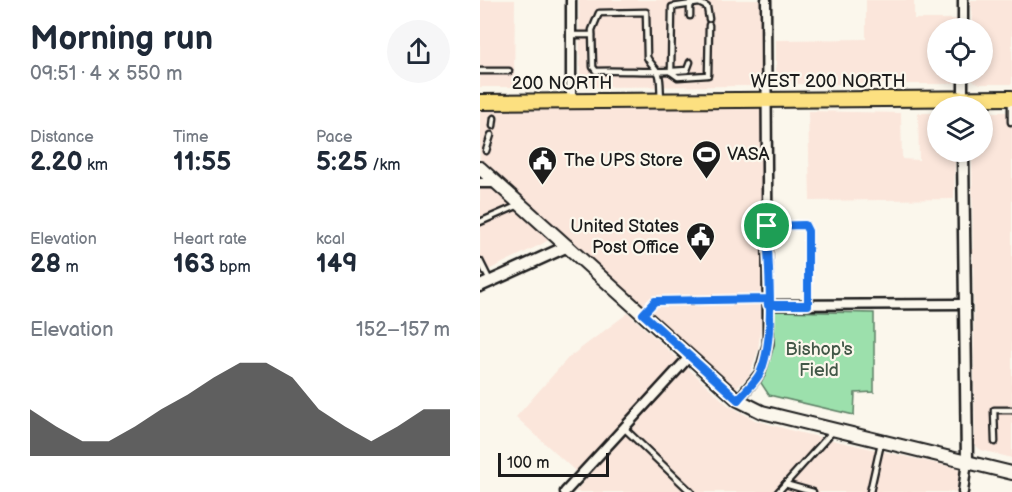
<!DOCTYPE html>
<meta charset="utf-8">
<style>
:root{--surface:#fff;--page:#f6f6f7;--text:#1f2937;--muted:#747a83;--accent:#1c1c1c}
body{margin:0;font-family:"Balsamiq Sans",sans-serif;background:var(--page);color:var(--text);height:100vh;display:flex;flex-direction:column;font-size:22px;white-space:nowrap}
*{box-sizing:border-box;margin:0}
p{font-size:20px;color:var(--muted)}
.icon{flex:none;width:33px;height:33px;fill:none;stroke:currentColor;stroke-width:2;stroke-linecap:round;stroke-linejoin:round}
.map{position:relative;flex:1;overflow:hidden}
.sheet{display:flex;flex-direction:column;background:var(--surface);width:480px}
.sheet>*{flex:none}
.fabs{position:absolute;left:447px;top:18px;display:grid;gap:12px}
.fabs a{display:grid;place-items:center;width:66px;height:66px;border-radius:50%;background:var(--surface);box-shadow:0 3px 9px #0003;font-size:30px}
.scale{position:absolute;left:18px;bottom:15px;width:111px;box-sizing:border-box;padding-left:6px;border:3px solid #1c1c1c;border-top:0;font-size:16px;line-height:21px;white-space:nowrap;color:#1c1c1c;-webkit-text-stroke:4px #fbf7ec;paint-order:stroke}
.pin{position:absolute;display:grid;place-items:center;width:51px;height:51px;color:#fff;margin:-26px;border:3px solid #fff;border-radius:50%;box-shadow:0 2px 6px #0007}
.round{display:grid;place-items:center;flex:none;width:63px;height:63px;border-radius:32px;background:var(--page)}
.head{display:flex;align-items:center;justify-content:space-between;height:102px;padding:0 30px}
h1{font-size:33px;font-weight:800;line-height:45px}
.figures{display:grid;grid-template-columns:repeat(3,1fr);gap:9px;height:102px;padding:6px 30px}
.figures div{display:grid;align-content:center}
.figures b{font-size:26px;font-weight:800}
.figures small{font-size:16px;font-weight:400}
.figures p{font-size:16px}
.chart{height:168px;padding:12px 30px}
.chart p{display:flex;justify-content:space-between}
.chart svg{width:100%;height:108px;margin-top:6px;fill:var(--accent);opacity:.7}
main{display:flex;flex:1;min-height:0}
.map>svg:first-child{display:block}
.built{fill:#fbe6db}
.green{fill:#9ce0ac;stroke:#5c7e64;stroke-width:1.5}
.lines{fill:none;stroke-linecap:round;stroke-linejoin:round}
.service-casing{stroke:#1c1c1c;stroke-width:9}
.minor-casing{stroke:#1c1c1c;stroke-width:13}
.tertiary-casing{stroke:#1c1c1c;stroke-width:15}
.secondary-casing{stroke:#1c1c1c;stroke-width:16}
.primary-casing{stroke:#1c1c1c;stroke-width:18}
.service{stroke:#fbf7ec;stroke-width:4.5}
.minor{stroke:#fbf7ec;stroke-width:8}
.tertiary{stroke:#fbf7ec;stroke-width:10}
.secondary{stroke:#fbf7ec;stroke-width:12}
.primary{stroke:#fce080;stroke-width:14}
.route-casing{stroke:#fff;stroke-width:12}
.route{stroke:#1a73e8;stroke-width:8}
.labels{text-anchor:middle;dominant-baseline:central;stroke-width:4.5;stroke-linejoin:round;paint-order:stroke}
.street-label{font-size:18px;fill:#1c1c1c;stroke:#fbf7ec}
.poi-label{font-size:18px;fill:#1c1c1c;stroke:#fbf7ec;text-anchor:start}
.park-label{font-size:18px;fill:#425747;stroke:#fbf7ec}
</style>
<main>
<section class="sheet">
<div class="head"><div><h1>Morning run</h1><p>09:51 · 4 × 550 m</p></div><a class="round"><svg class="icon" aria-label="share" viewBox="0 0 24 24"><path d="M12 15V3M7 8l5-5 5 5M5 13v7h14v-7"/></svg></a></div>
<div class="figures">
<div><p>Distance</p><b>2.20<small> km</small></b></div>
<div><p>Time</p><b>11:55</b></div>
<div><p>Pace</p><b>5:25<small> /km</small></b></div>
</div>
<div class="figures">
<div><p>Elevation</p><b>28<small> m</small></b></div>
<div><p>Heart rate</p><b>163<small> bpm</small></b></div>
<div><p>kcal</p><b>149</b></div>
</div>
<div class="chart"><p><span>Elevation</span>152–157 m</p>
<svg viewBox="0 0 160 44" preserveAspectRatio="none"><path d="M0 44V25L10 32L20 38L30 38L40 32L50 25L60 19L70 12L80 6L90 6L100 12L110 25L120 32L130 38L140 32L150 25L160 25V44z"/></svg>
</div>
</section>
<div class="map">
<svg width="532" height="492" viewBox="0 0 532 492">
<rect width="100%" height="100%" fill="#fbf7ec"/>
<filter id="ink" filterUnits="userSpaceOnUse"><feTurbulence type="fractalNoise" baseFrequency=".0167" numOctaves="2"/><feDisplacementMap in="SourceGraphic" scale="12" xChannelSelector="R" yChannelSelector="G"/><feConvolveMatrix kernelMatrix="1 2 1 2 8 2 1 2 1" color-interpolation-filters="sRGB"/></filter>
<g filter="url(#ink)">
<g class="built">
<polygon points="0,0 35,0 34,87 0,87"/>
<polygon points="99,0 281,0 281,81 275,86 106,87 100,78"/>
<polygon points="386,0 434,0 434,19 477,19 477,28 458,28 458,74 476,74 475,82 469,84 298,84 296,78 296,40 386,39"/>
<polygon points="491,0 532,0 532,84 501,84 493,81 492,74 502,74 502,28 492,28"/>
<polygon points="281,108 281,321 278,351 269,376 256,388 81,232 62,244 0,274 0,111"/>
<polygon points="328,111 421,113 422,159 439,160 438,113 457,113 458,152 475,152 474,199 330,201"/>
<polygon points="503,112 532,112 532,458 501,450 495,445 492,152 502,152"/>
<polygon points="148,313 248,405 275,420 317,432 481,469 476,492 95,492 105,480 36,417 88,358"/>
</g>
<polygon class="green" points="294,311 394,313 394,392 375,393 374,415 289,395 281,383 294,345"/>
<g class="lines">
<defs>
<g id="service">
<polyline points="210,3 210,16"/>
<polyline points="91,35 112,35"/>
<polyline points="0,71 29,71"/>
<polyline points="191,72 192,7 219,3 227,7 229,19"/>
<polyline points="191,72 198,77 228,75 229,25"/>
<path d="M181,98C180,91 181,82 179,75C177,68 170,64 167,57L166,12L119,13L112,30L113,67L116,71C146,70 177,73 207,70L210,62"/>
<polyline points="531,101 531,122"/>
<polyline points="13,126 14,118"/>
<polyline points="6,151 11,135"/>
<polyline points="0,222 39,205"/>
<polyline points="287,227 325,225 328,231 328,305"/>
<polyline points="0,261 10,281"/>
<polyline points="163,314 175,301 288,299"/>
<polyline points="144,428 211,492"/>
<polyline points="515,442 514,410 532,410"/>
<polyline points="305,484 333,492"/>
<polyline points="298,492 353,431"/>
<polyline points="390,492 401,443"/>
</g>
<g id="minor">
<polyline points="91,0 91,101"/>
<polyline points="483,0 483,28"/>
<polyline points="483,74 483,98"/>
<polyline points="0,183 17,183"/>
<polyline points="288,305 484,304"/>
<polyline points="258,400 280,373 288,344 286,0"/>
<polyline points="85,492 209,357"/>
<polyline points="483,492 487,461"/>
</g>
<g id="tertiary">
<polyline points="483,152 487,461"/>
<polyline points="0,286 88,246"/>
</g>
<polyline id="secondary" points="0,168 258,400 282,412 532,473"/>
<polyline id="primary" points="0,102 532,98"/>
</defs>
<use href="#service" class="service-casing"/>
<use href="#minor" class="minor-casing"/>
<use href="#tertiary" class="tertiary-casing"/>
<use href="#secondary" class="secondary-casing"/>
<use href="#primary" class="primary-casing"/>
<use href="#service" class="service"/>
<use href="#minor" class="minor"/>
<use href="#tertiary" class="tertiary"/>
<use href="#secondary" class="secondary"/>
<use href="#primary" class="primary"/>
</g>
</g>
<g class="lines" filter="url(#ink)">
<defs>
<path id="route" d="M287,226C288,267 296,334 281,371C277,381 265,391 258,400L163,314L175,301L288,299V305H328V231L325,225L287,226"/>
</defs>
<use href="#route" class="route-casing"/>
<use href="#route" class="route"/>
</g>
<defs>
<symbol id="stadium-pin" viewBox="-11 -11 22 30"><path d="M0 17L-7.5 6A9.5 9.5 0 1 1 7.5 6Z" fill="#1c1c1c" stroke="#fbf7ec"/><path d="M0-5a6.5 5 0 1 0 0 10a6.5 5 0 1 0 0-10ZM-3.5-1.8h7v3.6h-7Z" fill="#fff"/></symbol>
<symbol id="civic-pin" viewBox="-11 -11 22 30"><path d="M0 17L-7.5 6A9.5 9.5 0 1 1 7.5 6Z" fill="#1c1c1c" stroke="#fbf7ec"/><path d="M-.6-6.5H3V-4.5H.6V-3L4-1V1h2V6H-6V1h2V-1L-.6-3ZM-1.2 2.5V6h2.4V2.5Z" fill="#fff"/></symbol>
</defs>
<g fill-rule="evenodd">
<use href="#stadium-pin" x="210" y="138" width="33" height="45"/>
<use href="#civic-pin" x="46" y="144" width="33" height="45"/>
<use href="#civic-pin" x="204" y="220" width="33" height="45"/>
</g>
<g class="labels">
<g class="street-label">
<text x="348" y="81">WEST 200 NORTH</text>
<text x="82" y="83">200 NORTH</text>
</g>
<g class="poi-label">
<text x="247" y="154">VASA</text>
<text x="84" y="160">The UPS Store</text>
<text x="199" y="226" text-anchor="end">United States<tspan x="199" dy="21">Post Office</tspan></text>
</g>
<g class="park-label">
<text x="339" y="349">Bishop's<tspan x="339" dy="21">Field</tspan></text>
</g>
</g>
</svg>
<div class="fabs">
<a><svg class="icon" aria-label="locate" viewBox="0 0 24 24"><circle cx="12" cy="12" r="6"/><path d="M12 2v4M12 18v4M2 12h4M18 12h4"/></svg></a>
<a><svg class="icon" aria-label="layers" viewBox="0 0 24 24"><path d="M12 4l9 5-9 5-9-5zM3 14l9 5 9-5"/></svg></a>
</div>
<div class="scale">100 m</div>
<div class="pin" style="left:287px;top:226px;background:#1e9e55"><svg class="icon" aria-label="arrive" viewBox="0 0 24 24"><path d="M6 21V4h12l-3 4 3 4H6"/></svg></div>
</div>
</main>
